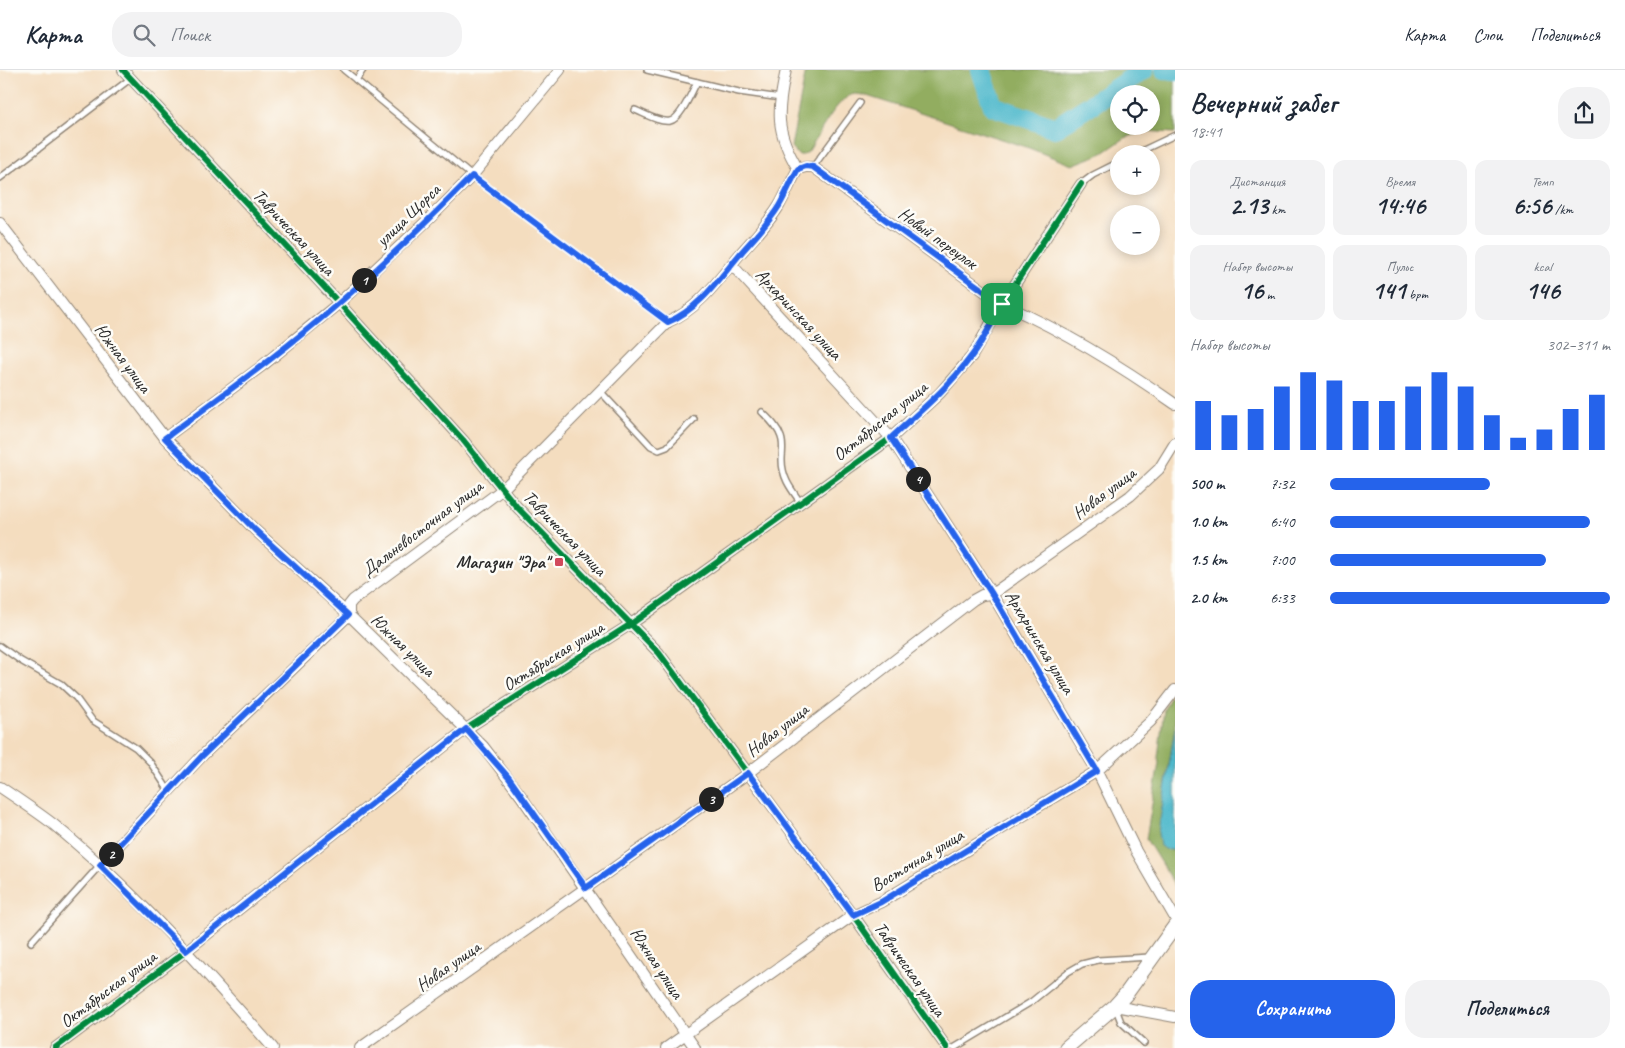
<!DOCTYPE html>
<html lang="ru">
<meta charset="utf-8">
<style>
:root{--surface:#fff;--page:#f2f2f3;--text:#1f2937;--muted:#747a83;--line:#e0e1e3;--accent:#2563eb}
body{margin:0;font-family:Caveat,sans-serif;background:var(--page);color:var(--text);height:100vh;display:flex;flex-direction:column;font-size:19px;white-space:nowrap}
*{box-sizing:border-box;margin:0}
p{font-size:16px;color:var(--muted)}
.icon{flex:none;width:28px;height:28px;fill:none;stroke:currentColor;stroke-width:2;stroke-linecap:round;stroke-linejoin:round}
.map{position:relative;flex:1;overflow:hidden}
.details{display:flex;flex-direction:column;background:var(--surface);width:450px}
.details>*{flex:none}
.fabs{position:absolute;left:1110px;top:15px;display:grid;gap:10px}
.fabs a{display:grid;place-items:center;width:50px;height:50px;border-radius:50%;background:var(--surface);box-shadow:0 2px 12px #0003;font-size:25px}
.pin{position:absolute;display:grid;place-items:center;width:42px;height:42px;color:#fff;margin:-21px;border-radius:10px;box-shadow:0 2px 8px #0006}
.km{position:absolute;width:25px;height:25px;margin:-12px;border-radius:50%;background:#222;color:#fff;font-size:14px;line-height:25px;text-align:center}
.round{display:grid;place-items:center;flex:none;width:52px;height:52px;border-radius:20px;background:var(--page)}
.head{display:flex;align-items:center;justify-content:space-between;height:85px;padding:0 15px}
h1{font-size:28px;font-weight:700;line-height:38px}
.figures{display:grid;grid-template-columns:repeat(3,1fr);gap:8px;height:85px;padding:5px 15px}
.figures div{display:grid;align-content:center;border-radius:12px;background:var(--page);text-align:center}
.figures b{font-size:25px;font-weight:700}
.figures small{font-size:14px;font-weight:400}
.figures p{font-size:14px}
.chart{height:140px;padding:10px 15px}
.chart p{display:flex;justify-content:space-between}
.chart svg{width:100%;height:90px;margin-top:5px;stroke:var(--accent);stroke-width:6}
.action{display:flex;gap:10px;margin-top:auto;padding:10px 15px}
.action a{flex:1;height:58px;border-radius:20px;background:var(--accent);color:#fff;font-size:20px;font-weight:700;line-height:58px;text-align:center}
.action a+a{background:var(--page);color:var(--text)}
ul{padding:0 15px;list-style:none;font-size:16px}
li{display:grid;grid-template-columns:80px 60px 1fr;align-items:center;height:38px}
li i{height:12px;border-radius:6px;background:var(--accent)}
header{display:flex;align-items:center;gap:30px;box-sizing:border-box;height:70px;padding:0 25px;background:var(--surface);border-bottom:1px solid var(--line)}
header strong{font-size:24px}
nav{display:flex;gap:28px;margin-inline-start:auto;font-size:18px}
.search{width:350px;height:45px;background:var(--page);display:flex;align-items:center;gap:12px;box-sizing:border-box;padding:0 18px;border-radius:20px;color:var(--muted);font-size:19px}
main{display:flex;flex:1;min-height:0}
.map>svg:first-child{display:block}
.forest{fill:#92ad60;stroke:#5e6c46;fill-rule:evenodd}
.water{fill:#4fb9cc;stroke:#3d727c}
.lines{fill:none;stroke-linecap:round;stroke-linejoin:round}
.river{stroke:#4fb9cc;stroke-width:20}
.service-casing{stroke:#908475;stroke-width:8}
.minor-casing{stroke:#908475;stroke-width:12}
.secondary-casing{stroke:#908475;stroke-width:16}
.service{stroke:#fff;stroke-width:5}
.minor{stroke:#fff;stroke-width:10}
.secondary{stroke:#fff;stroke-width:14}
.cycleway-casing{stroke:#fdfcf7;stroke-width:9}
.cycleway{stroke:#00873e;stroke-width:6}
.route-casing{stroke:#fff;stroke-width:10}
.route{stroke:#2563eb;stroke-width:6}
.poi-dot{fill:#d1495b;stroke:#fdfcf7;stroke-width:2}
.labels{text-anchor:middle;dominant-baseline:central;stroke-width:5;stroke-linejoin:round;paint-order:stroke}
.street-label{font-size:18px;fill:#2b2b2b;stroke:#fdfcf7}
.poi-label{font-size:18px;font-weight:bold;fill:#2b2b2b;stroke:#fdfcf7;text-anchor:end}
</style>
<header>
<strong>Карта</strong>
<div class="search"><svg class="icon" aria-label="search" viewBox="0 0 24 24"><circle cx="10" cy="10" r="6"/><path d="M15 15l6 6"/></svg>Поиск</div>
<nav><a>Карта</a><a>Слои</a><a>Поделиться</a></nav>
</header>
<main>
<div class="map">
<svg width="1175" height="978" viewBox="0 0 1175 978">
<rect width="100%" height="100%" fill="#fdfcf7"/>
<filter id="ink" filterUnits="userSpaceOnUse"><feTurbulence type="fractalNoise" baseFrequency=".02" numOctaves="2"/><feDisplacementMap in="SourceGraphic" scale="10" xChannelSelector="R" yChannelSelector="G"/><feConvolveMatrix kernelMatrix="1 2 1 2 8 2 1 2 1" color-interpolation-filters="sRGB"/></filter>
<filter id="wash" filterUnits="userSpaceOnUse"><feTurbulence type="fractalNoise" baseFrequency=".0096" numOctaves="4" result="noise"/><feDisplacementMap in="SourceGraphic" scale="20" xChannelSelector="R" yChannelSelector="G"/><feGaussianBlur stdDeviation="1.12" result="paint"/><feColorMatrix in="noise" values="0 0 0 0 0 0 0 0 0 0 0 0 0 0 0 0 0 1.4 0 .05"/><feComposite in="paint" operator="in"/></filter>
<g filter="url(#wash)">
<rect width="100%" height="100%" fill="#f4ddbf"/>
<g class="forest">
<path d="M806,0H1175V63L1145,61L1125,68L1103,83L1072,95L1029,78L867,26C863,25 858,24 855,24C837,26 818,67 808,82L803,85H798L791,77ZM1119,24H1151V56H1119Z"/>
<polygon points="1175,618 1175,658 1158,763 1172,781 1175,780 1175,816 1146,769 1159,693 1158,687 1164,639"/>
</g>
<polygon class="water" points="1175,658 1175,780 1165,779 1160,776 1158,763"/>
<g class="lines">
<g class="river">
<polyline points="981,0 993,36 1055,58 1144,0"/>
<polyline points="1165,0 1175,1"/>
</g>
</g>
</g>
<g filter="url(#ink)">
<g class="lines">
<defs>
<g id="service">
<polyline points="344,0 472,106 668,252"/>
<polyline points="647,0 739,22 781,28"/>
<polyline points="356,10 363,0"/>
<path d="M635,40C645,44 660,53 670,51C681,49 692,21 697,12"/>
<polyline points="1135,84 1175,65"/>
<polyline points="813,97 860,33"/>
<polyline points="0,108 130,9"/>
<polyline points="1081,114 1093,105 1119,92"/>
<polyline points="600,321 651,376 659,380 667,377 694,349"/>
<path d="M762,342C769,349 778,357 781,367C784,375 782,382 782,390C782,408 791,419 801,433"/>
<polyline points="0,576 21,591 61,614 76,628 92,650 136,678 150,692 169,721"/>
<polyline points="31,872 100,795"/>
<polyline points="1116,939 1121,952 1144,973"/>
<polyline points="954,978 1031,932 1068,902 1082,894 1098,890 1150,887"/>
</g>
<g id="minor">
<polyline points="123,0 339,233 463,370 516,436 659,583 853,845 947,978"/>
<path d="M786,0C777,42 775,61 798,99"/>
<path d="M798,99L806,97H813L1002,234C1063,260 1121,296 1175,334"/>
<polyline points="0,153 165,368 255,460 349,545 483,676 521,726 695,978"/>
<polyline points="732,195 891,368 992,524 1097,701 1136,781 1175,848"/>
<polyline points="165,368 262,296 339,233 431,147 472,106 560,0"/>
<path d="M0,717C18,729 36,741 53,754C134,820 204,900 273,978"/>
<path d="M100,795L203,685L349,545V535L353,530L503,419L668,252C699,239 719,209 740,184C753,169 768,154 779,136C786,124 791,111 798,99"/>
<polyline points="1115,936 1175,947"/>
<polyline points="55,978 186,881 466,659 631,554 891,368 940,323 972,286 1002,234 1081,114"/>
<polyline points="360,978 748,703 973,530 982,525 992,524 1130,426 1159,399 1175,373"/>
<polyline points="666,978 853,845 881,832 1097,701 1151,651 1175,620"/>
</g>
<polyline id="secondary" points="1066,978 1115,936 1126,924 1175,856"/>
</defs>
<use href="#service" class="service-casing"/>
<use href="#minor" class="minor-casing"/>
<use href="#secondary" class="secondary-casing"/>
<use href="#service" class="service"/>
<use href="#minor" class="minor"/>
<use href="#secondary" class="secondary"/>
<defs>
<g id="cycleway">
<polyline points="123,0 339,233 463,370 516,436 659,583 853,845 947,978"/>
<polyline points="55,978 186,881 466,659 631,554 891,368 940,323 972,286 1002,234 1081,114"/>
</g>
</defs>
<use href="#cycleway" class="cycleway-casing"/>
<use href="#cycleway" class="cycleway"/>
</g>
</g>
<g class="lines" filter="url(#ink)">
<defs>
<path id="route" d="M806,96L813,97L1002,234C992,252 983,272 970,288C948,318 918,343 891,368L992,524L1097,701L881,832L853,845L748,703L586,818L509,708L466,659L186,881L100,795L203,685L348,545L255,460L165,368C224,324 284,281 339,233C385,193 429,150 472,106L668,252C699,239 719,209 740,184C753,169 768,154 779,136C786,124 791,111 798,99Z"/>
</defs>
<use href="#route" class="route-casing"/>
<use href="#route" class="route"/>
</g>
<rect class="poi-dot" x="554" y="487" width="10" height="10" rx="2.5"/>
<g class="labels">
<g class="street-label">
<text transform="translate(408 145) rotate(-44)">улица Щорса</text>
<text transform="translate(294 162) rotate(47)">Таврическая улица</text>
<text transform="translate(938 168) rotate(36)">Новый переулок</text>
<text transform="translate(799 244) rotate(47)">Архаринская улица</text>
<text transform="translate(123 288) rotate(53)">Южная улица</text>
<text transform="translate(880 351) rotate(-39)">Октябрьская улица</text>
<text transform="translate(1104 423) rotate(-37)">Новая улица</text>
<text transform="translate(422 458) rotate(-37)">Дальневосточная улица</text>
<text transform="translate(565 463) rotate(46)">Таврическая улица</text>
<text transform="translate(1040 572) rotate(59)">Архаринская улица</text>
<text transform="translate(403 575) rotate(44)">Южная улица</text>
<text transform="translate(553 586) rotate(-32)">Октябрьская улица</text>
<text transform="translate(777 660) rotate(-38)">Новая улица</text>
<text transform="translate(917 790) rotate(-31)">Восточная улица</text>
<text transform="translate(657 893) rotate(56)">Южная улица</text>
<text transform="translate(448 896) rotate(-35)">Новая улица</text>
<text transform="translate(910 899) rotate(55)">Таврическая улица</text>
<text transform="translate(108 919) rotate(-37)">Октябрьская улица</text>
</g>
<g class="poi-label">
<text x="549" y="492">Магазин "Эра"</text>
</g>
</g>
</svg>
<div class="fabs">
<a><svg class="icon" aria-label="locate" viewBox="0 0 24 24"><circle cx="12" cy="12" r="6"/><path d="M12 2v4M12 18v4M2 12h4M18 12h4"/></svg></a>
<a>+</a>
<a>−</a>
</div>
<div class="pin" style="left:1002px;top:234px;background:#1e9e55"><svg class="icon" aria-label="arrive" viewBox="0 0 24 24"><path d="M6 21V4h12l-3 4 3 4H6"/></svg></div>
<b class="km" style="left:364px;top:210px">1</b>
<b class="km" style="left:111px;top:784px">2</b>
<b class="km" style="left:711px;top:729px">3</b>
<b class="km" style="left:918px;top:409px">4</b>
</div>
<section class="details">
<div class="head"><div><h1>Вечерний забег</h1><p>18:41</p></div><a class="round"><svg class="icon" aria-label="share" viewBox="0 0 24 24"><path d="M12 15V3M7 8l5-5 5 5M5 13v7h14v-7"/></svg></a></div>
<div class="figures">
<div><p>Дистанция</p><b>2.13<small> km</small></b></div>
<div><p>Время</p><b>14:46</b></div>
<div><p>Темп</p><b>6:56<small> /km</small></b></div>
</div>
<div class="figures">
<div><p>Набор высоты</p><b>16<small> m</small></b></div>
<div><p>Пульс</p><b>141<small> bpm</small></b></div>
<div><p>kcal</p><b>146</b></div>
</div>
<div class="chart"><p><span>Набор высоты</span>302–311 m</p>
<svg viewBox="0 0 160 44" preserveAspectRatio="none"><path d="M5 44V20M15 44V27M25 44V24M35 44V13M45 44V6M55 44V10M65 44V20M75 44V20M85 44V13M95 44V6M105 44V13M115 44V27M125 44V38M135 44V34M145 44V24M155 44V17"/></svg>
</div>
<ul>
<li><b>500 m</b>7:32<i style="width:57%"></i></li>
<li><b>1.0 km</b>6:40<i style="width:93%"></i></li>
<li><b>1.5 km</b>7:00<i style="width:77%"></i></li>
<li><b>2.0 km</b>6:33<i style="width:100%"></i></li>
</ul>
<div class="action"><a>Сохранить</a><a>Поделиться</a></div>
</section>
</main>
